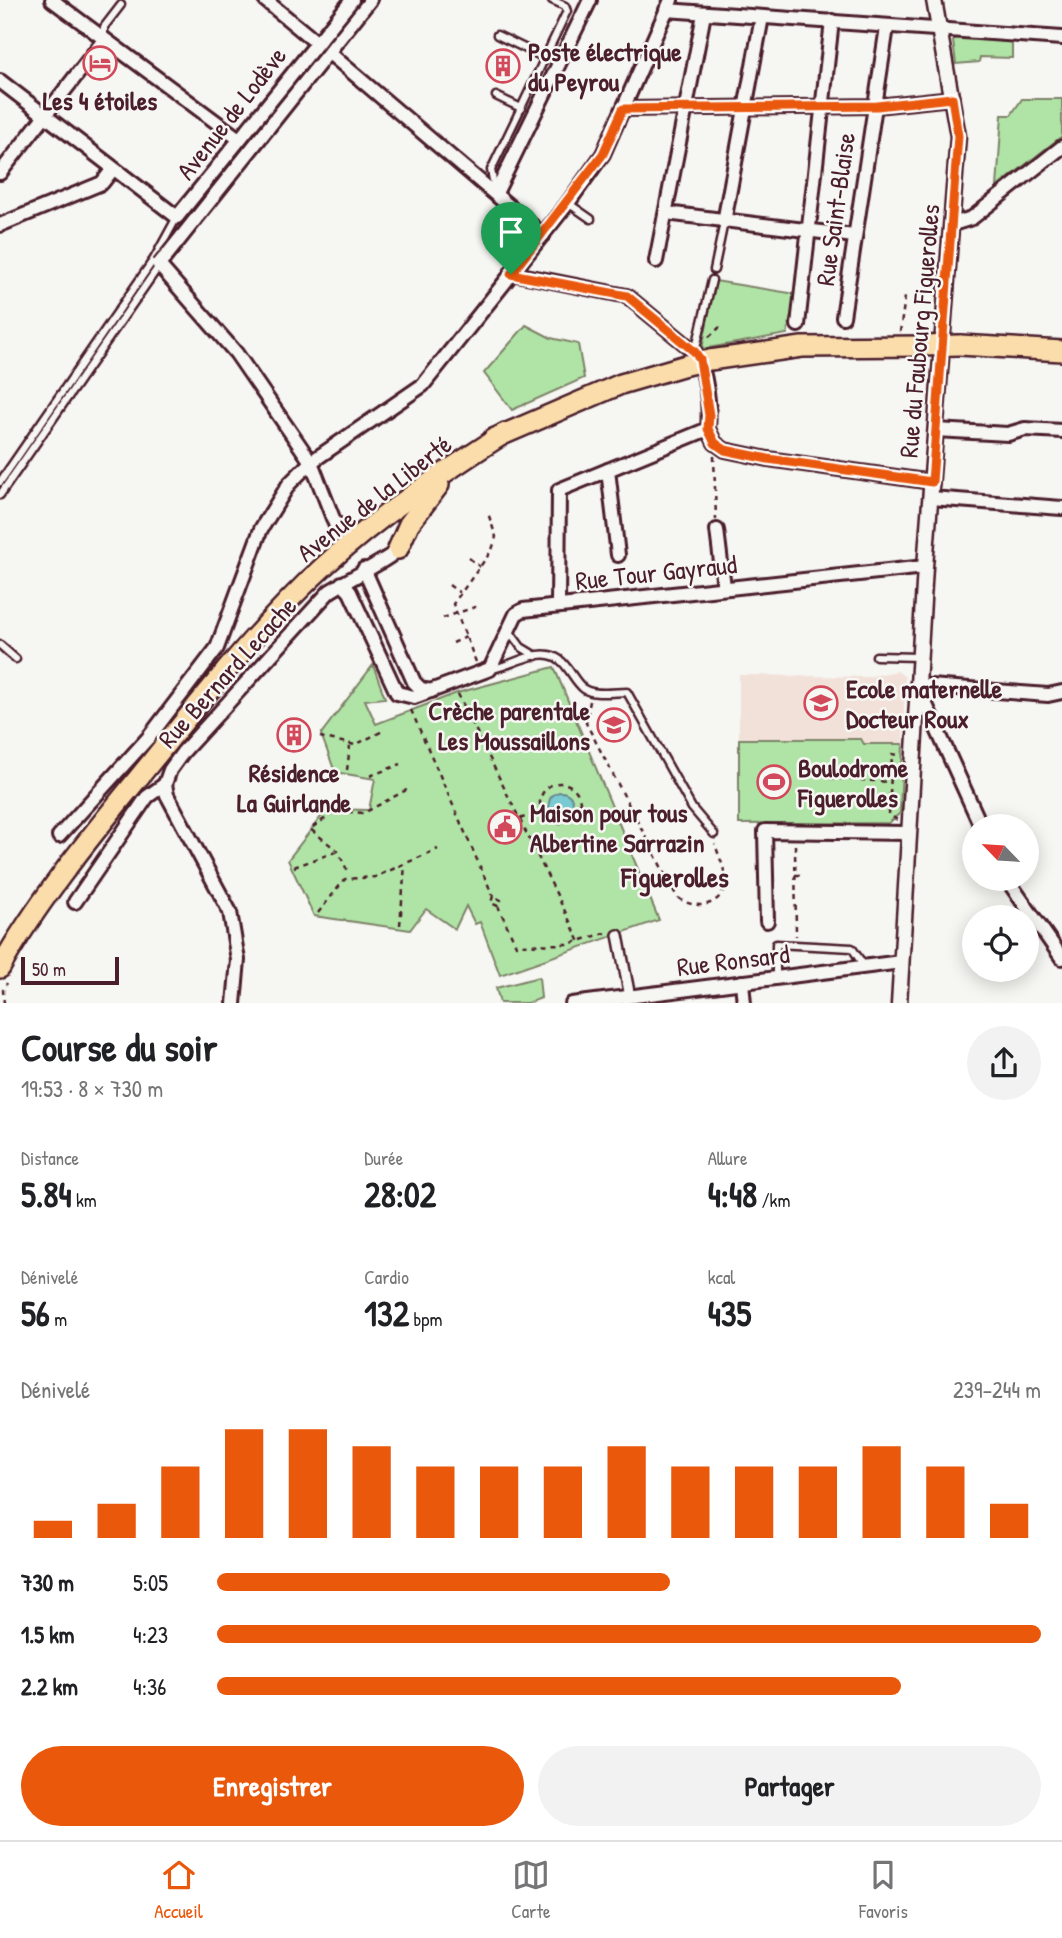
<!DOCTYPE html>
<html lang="fr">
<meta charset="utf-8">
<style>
:root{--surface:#fff;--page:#f2f2f2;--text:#202124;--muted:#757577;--line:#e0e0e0;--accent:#ea580c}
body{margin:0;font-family:"Patrick Hand",sans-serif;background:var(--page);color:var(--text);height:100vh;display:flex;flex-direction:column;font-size:26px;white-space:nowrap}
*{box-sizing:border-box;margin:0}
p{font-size:23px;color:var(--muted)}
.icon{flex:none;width:38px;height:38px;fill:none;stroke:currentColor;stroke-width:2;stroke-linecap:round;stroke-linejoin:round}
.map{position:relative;height:1003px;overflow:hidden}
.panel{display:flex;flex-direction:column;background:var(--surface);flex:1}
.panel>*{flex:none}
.needle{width:46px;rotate:295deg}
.tools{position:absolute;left:962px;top:814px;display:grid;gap:14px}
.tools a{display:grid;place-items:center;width:77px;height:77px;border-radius:50%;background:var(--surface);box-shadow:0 4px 18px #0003;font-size:35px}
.scale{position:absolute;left:21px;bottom:18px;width:98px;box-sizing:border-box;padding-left:7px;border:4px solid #4a1f2b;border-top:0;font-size:19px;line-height:24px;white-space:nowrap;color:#4a1f2b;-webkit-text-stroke:5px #f6f6f2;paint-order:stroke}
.pin{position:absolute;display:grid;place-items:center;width:60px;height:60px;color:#fff;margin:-72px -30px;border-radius:50% 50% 50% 0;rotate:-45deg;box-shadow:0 0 7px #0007}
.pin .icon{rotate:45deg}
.round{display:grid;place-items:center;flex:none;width:74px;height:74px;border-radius:37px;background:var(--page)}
.head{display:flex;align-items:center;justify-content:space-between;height:119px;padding:0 21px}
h1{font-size:38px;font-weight:700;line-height:52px}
.stats{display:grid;grid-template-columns:repeat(3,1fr);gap:10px;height:119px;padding:7px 21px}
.stats div{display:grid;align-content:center}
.stats b{font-size:35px;font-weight:700}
.stats small{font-size:19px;font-weight:400}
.stats p{font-size:19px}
.chart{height:196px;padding:14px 21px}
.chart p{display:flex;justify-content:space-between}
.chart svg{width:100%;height:126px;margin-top:7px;stroke:var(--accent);stroke-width:6}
.primary-button{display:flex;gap:14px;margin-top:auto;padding:14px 21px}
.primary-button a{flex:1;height:80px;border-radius:42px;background:var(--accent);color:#fff;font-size:28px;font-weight:700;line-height:80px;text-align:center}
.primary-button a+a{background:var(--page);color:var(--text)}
ul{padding:0 21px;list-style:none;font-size:23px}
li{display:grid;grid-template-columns:112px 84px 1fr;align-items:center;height:52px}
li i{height:18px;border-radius:9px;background:var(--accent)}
.tabs{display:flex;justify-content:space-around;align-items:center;height:98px;border-top:2px solid var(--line);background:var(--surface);font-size:19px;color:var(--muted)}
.tabs a{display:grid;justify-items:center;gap:4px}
.tabs .current{color:var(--accent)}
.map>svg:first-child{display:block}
.built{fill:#f2e1d9}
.green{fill:#b0e4a6;stroke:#7d8268;stroke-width:2}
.water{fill:#7acbd1;stroke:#67868f;stroke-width:2}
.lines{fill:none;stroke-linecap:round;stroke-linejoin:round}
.service-casing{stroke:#4a1f2b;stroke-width:11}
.pedestrian-casing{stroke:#4a1f2b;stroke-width:14}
.minor-casing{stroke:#4a1f2b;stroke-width:18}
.tertiary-casing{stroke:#4a1f2b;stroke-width:19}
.primary-casing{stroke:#4a1f2b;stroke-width:24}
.path{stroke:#4a1f2b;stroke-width:2.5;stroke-dasharray:5 5;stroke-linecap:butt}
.service{stroke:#f6f6f2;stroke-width:6}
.pedestrian{stroke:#f6f6f2;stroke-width:9}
.minor{stroke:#f6f6f2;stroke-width:12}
.tertiary{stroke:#f6f6f2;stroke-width:14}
.primary{stroke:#faddab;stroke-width:19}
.tram{stroke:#4a1f2b;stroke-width:2}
.primary-bridge-casing{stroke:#4a1f2b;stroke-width:24;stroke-linecap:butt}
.primary-bridge{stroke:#faddab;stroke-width:19}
.route-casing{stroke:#fff;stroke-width:14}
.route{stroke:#ea580c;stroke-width:9}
.labels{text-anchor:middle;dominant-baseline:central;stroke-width:5;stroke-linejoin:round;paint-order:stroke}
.poi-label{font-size:26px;font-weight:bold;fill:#4a1f2b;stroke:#f6f6f2;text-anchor:start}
.street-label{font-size:26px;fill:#4a1f2b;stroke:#f6f6f2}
.neighbourhood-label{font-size:28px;font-weight:bold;fill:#4a1f2b;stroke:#f6f6f2}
</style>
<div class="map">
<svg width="1062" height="1004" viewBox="0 0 1062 1004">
<rect width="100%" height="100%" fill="#f6f6f2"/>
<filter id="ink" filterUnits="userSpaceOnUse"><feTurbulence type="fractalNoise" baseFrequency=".0143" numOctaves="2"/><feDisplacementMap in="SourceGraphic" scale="14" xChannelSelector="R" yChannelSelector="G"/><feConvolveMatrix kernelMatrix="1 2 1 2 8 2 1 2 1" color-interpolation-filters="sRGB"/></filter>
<g filter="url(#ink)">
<polygon class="built" points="897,671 905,677 903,744 863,744 861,739 739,739 739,675 867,677"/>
<g class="green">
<polygon points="958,36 1012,41 1012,58 980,57 979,62 956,64 953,41"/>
<polygon points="1022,99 1062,99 1062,136 997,187 1002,115 1011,115"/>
<polygon points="715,281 796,294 787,334 702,349"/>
<polygon points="526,325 551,338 578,344 584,378 512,410 484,373"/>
<polygon points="373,665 385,698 365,700 376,724 457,693 554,667 659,920 500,975 480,922 475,924 466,906 455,929 426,909 410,930 314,916 288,860 327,809 369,810 375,779 335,772 321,734"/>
<polygon points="739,739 861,739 864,744 903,744 900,813 889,823 739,824"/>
<polygon points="539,977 541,998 528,1003 500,1003 496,988"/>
</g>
<circle class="water" cx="561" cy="804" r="12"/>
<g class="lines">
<defs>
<g id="service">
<polyline points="497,35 545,58"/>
<polyline points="104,39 104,27 121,5"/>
<polyline points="496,96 521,108 567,11 565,6 552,0"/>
<polyline points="495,190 491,170 521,108"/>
<polyline points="568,203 591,219"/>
<polyline points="714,270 724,222"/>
<polyline points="695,352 712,280"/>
<polyline points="0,482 154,259 177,217"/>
<polyline points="0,495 159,266"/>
<polyline points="510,632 521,647 536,656"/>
<polyline points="0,645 16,659"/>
<polyline points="876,656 919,657"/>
<path d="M492,669C510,666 531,652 549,655C567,658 571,679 584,689C594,696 615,692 627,692L692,808L714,834"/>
<polyline points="776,978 776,944 852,948 864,966"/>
</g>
<polyline id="pedestrian" points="618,935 630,997"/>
<g id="minor">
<polyline points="52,0 239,139"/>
<polyline points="265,0 316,42"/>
<polyline points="666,10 1062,38"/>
<polyline points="327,51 543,235"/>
<polyline points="0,81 177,217 352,0"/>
<polyline points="623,109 877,106 952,98"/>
<polyline points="0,173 104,40"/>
<polyline points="496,193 590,0"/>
<polyline points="666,213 854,236"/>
<polyline points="724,222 762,17"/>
<polyline points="953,224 972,218 1062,147"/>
<polyline points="0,225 102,183 113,169"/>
<polyline points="656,261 704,14"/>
<path d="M511,273L627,296L695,352C707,372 710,407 708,429"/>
<polyline points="843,317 887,27"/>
<polyline points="798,325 832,21"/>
<polyline points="708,429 715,443 725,450 768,459 932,482"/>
<polyline points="936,430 1008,434 1025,429 1062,431"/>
<polyline points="608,470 618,555"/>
<polyline points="931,498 1062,508"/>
<polyline points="336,526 311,462 236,353 159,265 370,0"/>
<polyline points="717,530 724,587"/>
<polyline points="364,569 414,682 421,689 431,691"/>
<polyline points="342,583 350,592 397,693 414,697 490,669 516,614 523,610 925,567"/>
<polyline points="558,606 559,490 708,429"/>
<path d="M165,784L170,770L183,752L329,592C343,582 394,557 398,549"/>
<polyline points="165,784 167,795 230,912 238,960 234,1004"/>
<polyline points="981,826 917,685 1048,695 1062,692"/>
<polyline points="59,836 149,737 217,648 261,529 289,484 311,462 423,385 568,203 603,154 671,0"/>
<polyline points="1006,878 1062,958"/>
<polyline points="75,902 147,797 165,784"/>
<polyline points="767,921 765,831 908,833"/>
<polyline points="742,982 744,1004"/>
<polyline points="572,1004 901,962"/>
</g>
<polyline id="tertiary" points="899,1004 925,567 958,136 934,0"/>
<g id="primary">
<polyline points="960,345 1062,351"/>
<polyline points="710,360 802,347 922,346"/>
<polyline points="493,439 621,384 686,365"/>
<polyline points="398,549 409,524 439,485"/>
<path d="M0,968C40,897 93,834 144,771C200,702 256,629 322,568C377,517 441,474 505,433"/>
</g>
</defs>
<use href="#service" class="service-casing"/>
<use href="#pedestrian" class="pedestrian-casing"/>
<use href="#minor" class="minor-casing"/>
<use href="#tertiary" class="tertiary-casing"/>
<use href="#primary" class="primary-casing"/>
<g class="path">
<polyline points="900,332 905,297"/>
<polyline points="709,337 720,327"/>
<polyline points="714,456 716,520"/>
<polyline points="469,558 480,567"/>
<polyline points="449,585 460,593"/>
<polyline points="443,618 475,607 480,609"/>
<polyline points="453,643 466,637"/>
<polyline points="476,662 453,604 492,550 496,537 488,513"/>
<polyline points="458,694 580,942"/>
<path d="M590,701L586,723L677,897C696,912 727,906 725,877C724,866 718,854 715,844"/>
<polyline points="411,710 493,896"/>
<polyline points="320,737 355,745 385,730"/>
<polyline points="347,770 350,746"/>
<polyline points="370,776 401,764"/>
<polyline points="830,778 890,782"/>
<circle cx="560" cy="803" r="20"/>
<polyline points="520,819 540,811"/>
<polyline points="897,820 889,814 892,754 899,755"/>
<polyline points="795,845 796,936"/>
<polyline points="294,867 338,851"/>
<polyline points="347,870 338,851 310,829 336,811 364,813 410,788"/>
<polyline points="795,875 805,875"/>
<polyline points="498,906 491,903 493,896 501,900 498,906 516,945 568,944 609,932"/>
<polyline points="318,913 345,879 375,877 438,849"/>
<polyline points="400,925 405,865"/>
<polyline points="4,1004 3,990 7,983"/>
</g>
<use href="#service" class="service"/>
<use href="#pedestrian" class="pedestrian"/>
<use href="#minor" class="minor"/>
<use href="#tertiary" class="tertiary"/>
<use href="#primary" class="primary"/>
<polyline class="tram" points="154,259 362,0"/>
<defs>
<g id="primary-bridge">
<polyline points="922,346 960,345"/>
<polyline points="686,365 710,360"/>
</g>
</defs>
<use href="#primary-bridge" class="primary-bridge-casing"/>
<use href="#primary-bridge" class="primary-bridge"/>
</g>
</g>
<g class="lines" filter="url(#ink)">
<defs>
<polygon id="route" points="952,98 958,136 932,482 768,459 725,450 715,443 708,429 709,415 700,360 695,352 627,296 511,274 603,154 623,109 877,106"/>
</defs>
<use href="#route" class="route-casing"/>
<use href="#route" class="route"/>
</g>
<defs>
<symbol id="hotel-ring" viewBox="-11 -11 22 22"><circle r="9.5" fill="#f6f6f2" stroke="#d1495b" stroke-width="1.5"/><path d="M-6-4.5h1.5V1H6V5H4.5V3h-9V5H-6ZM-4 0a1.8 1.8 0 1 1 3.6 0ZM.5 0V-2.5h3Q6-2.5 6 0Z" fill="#d1495b"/></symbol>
<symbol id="building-ring" viewBox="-11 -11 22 22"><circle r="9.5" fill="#f6f6f2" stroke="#d1495b" stroke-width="1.5"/><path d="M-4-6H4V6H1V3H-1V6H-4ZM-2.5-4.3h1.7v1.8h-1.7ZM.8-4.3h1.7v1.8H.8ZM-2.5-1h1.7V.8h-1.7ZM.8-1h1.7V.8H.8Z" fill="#d1495b"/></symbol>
<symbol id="school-ring" viewBox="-11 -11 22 22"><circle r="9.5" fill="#f6f6f2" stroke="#d1495b" stroke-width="1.5"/><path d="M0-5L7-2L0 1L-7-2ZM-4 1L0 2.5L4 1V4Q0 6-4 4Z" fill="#d1495b"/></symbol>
<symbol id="stadium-ring" viewBox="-11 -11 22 22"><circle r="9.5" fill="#f6f6f2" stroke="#d1495b" stroke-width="1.5"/><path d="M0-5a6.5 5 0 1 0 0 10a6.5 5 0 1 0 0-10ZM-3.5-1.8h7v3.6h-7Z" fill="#d1495b"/></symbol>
<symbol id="civic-ring" viewBox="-11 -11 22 22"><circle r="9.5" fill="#f6f6f2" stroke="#d1495b" stroke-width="1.5"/><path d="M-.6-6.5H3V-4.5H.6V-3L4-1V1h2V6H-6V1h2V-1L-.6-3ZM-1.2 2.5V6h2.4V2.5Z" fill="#d1495b"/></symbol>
</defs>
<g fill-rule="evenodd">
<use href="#hotel-ring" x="81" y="44" width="38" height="38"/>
<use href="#building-ring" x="484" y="47" width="38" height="38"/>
<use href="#school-ring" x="802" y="684" width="38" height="38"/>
<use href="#school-ring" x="595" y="706" width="38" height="38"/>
<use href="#building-ring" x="275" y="716" width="38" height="38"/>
<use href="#stadium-ring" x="755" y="763" width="38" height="38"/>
<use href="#civic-ring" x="486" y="808" width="38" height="38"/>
</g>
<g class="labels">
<g class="poi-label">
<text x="528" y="51">Poste électrique<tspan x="528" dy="30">du Peyrou</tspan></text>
<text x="100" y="100" text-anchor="middle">Les 4 étoiles</text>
<text x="846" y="688">Ecole maternelle<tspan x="846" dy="30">Docteur Roux</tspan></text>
<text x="590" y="710" text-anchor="end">Crèche parentale<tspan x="590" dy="30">Les Moussaillons</tspan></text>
<text x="798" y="767">Boulodrome<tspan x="798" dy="30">Figuerolles</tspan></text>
<text x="294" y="772" text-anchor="middle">Résidence<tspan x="294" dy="30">La Guirlande</tspan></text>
<text x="530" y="812">Maison pour tous<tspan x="530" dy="30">Albertine Sarrazin</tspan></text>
</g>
<g class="street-label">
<text transform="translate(231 113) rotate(-52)">Avenue de Lodève</text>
<text transform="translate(835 209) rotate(-82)">Rue Saint-Blaise</text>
<text transform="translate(919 331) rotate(-85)">Rue du Faubourg Figuerolles</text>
<text transform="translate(374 498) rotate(-38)">Avenue de la Liberté</text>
<text transform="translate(656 572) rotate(-6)">Rue Tour Gayraud</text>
<text transform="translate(227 672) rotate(-48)">Rue Bernard Lecache</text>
<text transform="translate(733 960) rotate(-7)">Rue Ronsard</text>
</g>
<g class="neighbourhood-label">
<text x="675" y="877">Figuerolles</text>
</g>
</g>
</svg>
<div class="tools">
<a><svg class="needle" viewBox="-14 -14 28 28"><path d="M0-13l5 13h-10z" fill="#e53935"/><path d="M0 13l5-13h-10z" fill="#757577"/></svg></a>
<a><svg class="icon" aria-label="locate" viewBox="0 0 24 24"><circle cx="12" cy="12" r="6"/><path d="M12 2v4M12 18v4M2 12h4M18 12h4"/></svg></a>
</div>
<div class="scale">50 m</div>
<div class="pin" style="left:511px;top:274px;background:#1e9e55"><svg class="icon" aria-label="arrive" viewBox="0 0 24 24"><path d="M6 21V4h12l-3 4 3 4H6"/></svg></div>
</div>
<section class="panel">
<div class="head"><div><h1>Course du soir</h1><p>19:53 · 8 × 730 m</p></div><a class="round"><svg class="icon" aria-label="share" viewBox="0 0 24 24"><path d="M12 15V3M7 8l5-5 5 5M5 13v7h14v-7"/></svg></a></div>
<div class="stats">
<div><p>Distance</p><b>5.84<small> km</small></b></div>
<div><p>Durée</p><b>28:02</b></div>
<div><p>Allure</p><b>4:48<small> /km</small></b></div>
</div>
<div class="stats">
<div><p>Dénivelé</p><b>56<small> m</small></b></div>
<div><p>Cardio</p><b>132<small> bpm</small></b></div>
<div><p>kcal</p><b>435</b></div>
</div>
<div class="chart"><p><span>Dénivelé</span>239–244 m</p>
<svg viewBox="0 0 160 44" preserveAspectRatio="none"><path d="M5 44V38M15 44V32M25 44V19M35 44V6M45 44V6M55 44V12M65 44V19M75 44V19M85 44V19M95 44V12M105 44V19M115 44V19M125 44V19M135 44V12M145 44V19M155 44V32"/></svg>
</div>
<ul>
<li><b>730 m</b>5:05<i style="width:55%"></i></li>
<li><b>1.5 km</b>4:23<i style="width:100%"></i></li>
<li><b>2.2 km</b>4:36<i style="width:83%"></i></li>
</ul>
<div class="primary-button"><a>Enregistrer</a><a>Partager</a></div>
</section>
<nav class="tabs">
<a class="current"><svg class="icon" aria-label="home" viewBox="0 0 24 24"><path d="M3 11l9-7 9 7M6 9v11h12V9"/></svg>Accueil</a>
<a><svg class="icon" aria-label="map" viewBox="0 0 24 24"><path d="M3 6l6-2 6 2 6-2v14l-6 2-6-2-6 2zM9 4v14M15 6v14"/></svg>Carte</a>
<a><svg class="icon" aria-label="saved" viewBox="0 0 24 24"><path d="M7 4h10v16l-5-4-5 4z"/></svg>Favoris</a>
</nav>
